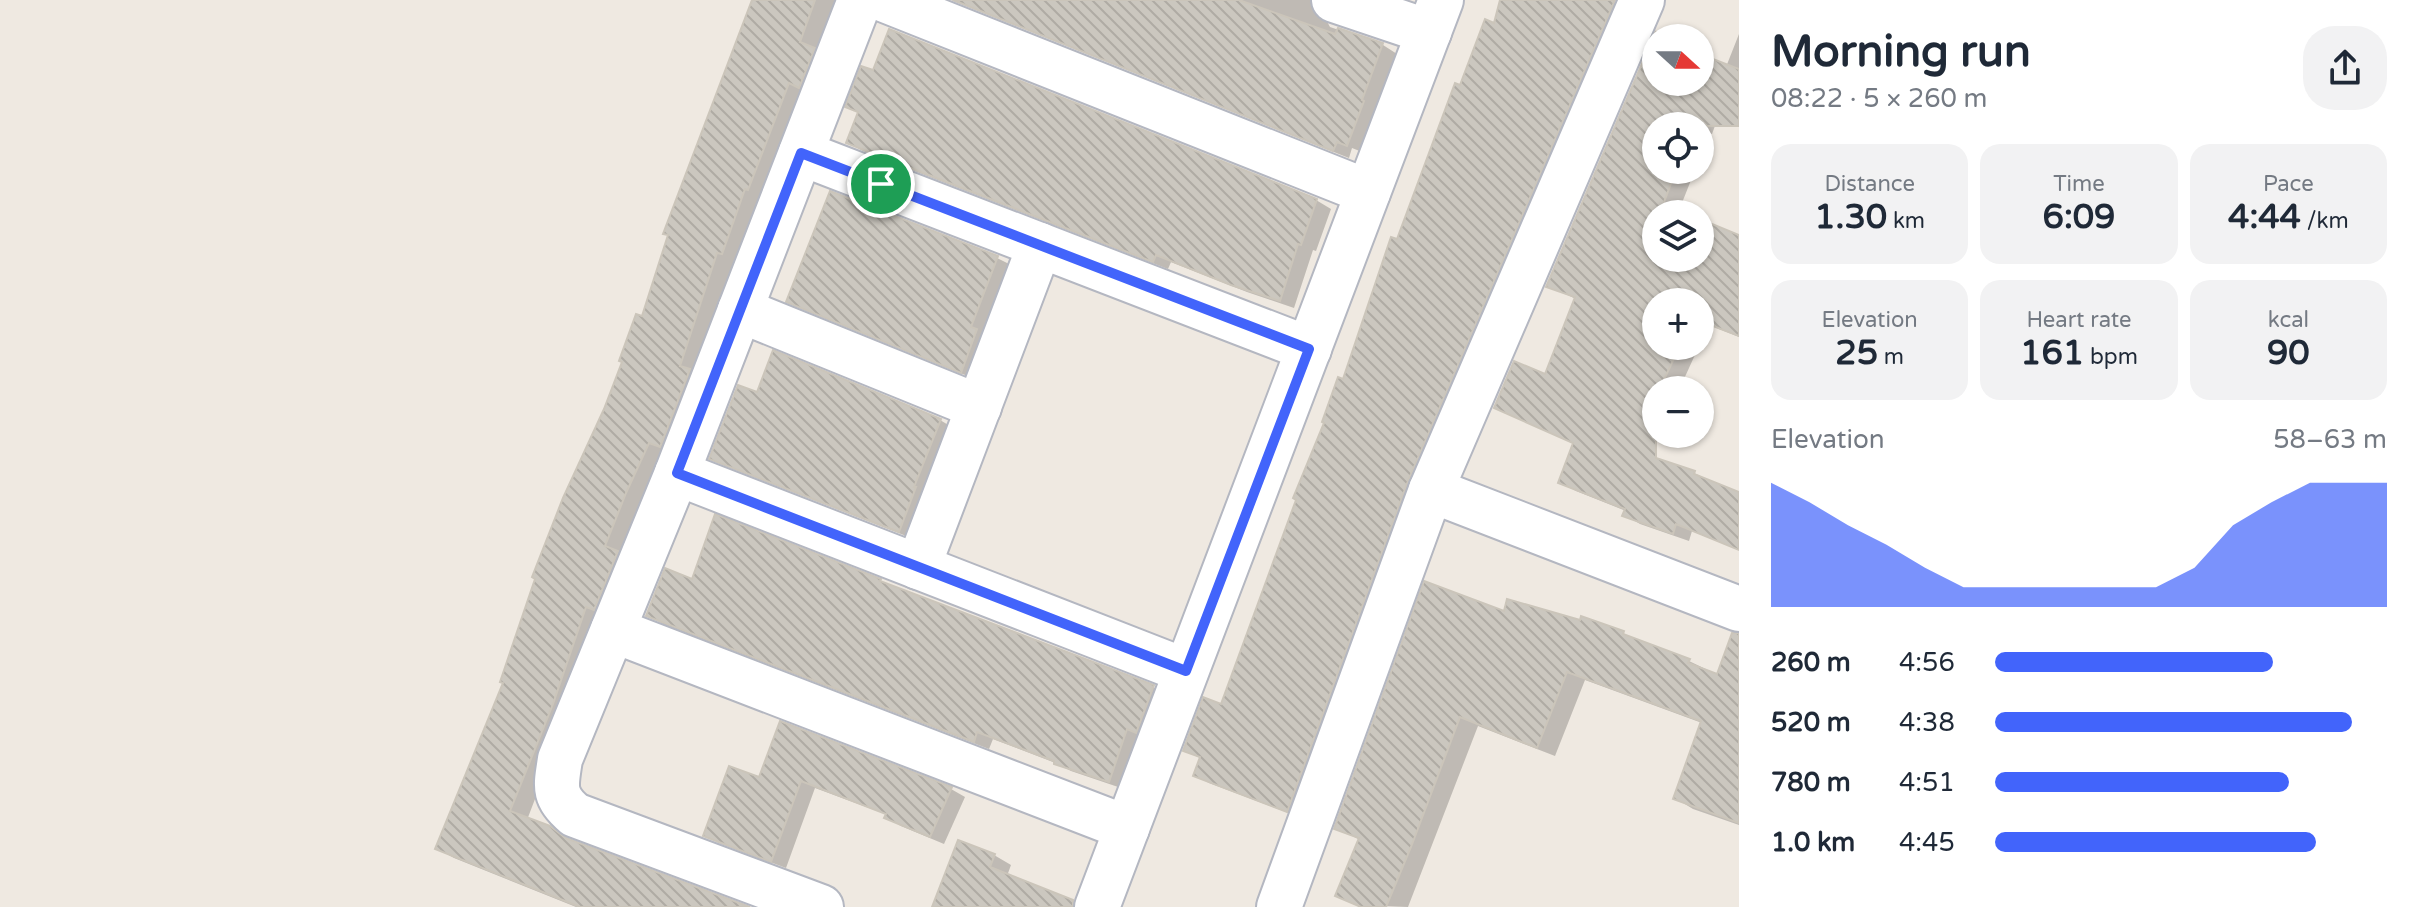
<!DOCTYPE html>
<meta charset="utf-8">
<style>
:root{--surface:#fff;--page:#f2f2f3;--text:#1f2937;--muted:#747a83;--accent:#4264fb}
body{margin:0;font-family:"Varela Round",sans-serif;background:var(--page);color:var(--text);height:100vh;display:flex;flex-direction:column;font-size:30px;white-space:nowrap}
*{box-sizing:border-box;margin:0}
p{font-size:26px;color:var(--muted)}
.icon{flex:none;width:44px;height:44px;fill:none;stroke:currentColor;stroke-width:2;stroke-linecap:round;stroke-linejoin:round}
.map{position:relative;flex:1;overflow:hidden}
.drawer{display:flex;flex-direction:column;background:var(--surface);width:680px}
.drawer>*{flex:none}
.needle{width:52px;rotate:111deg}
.buttons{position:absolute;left:1642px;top:24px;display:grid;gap:16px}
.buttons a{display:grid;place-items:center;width:72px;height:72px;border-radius:50%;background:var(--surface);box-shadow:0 2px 6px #0004;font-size:40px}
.pin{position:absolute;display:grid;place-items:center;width:68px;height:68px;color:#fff;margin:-34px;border:4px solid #fff;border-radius:50%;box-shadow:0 2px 8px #0007}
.round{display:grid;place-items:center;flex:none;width:84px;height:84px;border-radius:32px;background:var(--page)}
.headline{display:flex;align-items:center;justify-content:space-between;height:136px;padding:0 32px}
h1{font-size:44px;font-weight:700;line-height:60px}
.metrics{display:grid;grid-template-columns:repeat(3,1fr);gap:12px;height:136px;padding:8px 32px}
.metrics div{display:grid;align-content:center;border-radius:20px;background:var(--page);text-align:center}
.metrics b{font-size:34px;font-weight:700}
.metrics small{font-size:22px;font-weight:400}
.metrics p{font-size:22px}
.chart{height:224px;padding:16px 32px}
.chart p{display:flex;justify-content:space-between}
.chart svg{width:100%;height:144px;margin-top:8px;fill:var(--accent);opacity:.7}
ul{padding:0 32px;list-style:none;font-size:26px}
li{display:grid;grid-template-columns:128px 96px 1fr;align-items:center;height:60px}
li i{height:20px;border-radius:10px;background:var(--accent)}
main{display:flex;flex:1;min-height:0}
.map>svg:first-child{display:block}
.shadow{fill:#0003}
.building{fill:url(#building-back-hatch);stroke:#cbc5ba;stroke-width:2}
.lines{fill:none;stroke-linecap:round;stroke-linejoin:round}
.minor-casing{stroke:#b4b7c1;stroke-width:48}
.minor{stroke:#fff;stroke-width:44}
.route-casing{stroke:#fff;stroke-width:16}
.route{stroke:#4264fb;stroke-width:10}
</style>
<main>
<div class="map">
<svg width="1739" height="907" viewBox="0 0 1739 907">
<defs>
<pattern id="building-back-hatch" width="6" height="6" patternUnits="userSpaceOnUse" patternTransform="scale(2)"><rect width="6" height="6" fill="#cbc7bf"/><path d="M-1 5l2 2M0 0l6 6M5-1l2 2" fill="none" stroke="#afaba4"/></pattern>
</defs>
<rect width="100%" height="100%" fill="#efe9e1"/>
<g class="shadow">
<polygon points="755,0 835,0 739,263 734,261 697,375 527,820 550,828 568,839 744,907 576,907 454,858 438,849 505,683 644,318"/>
<polygon points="951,0 1325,0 1324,16 1330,27 1383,45 1397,54 1362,152 1352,148 1349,158"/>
<polygon points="1502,0 1609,0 1628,10 1302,818 1209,783 1195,775 1202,759 1185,750 1222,706 1398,241 1461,87 1496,25"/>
<polygon points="1739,34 1739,100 1727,93 1712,134 1709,133 1700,156 1700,126 1656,126 1656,170 1695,170 1678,213 1681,214 1656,214 1656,258 1700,258 1700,222 1739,249 1739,337 1709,325 1700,345 1700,302 1656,302 1656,346 1699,346 1679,390 1656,390 1656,434 1658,434 1647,457 1694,473 1739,495 1739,550 1692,531 1689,541 1640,524 1625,515 1626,511 1576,491 1560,482 1575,444 1496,407 1546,377 1576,299 1548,286 1656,40 1656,82 1700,82 1700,56 1726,67"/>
<polygon points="848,143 1316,200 1331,209 1316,251 1313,250 1294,308 1247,292 1171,262 1168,269 863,151"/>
<polygon points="831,194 997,258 1011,265 975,379 802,309 789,301"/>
<polygon points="758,394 940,420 955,429 914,539 726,466 712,458"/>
<polygon points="694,581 880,581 891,587 1153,687 1168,696 1124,789 1071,771 1058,764 993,739 989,749 663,624 648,615"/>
<polygon points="1505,614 1623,633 1640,643 1689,661 1739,685 1739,825 1693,809 1675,798 1702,723 1585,680 1555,756 1478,726 1408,907 1355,905 1337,895 1360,840 1337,828"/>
<polygon points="781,724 951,789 965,797 944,844 901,826 887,818 888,815 815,788 786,868 719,843 705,835 760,780"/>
<polygon points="994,855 1011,865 1007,876 1082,907 934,907"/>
</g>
<g class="building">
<polygon points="752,0 815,0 800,42 815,48 799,88 789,83 748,190 745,189 722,254 717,253 680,366 690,369 660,447 649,443 626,493 605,546 618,551 594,610 586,607 553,704 510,811 550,826 566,838 750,907 580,907 435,849 503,683 500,682 535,579 532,577 563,498 604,409 622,362 619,361 636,314 642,316 668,235 663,234"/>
<polygon points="953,0 1239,0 1335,34 1338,28 1383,43 1362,100 1364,101 1347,146 1337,142 1333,151"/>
<polygon points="1500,0 1615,0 1408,481 1287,812 1193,776 1200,757 1183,751 1203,697 1221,704 1296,500 1293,498 1324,423 1322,422 1338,377 1343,379 1391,237 1397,239 1455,83 1460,85 1485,19 1494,23"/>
<polygon points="889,29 1317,199 1301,245 1298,244 1280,301 1231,285 1156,255 1153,262 846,143 858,112 845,107 861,66 873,70"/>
<polygon points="1656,31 1656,82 1700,82 1700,54 1739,69 1739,126 1656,126 1656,170 1676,170 1663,205 1686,214 1656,214 1656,258 1700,258 1700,219 1739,235 1739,336 1700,321 1700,302 1656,302 1656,346 1680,346 1659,390 1656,390 1656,458 1695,471 1694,474 1739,492 1739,550 1676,524 1673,534 1622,516 1625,509 1558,483 1573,443 1494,408 1514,361 1545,374 1575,297 1546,287"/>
<polygon points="830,191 998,256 971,327 977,329 961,373 786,302"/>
<polygon points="773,350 941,419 914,487 916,487 899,532 709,459 738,385 757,392"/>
<polygon points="715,514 881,579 880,581 1154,685 1136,733 1127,729 1109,782 1054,764 1054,761 977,732 974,742 972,741 646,616 665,568 692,579"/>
<polygon points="1424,581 1504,611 1507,599 1580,620 1581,616 1624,631 1623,634 1690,659 1688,663 1717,674 1732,633 1739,633 1739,823 1673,799 1701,721 1567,672 1537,748 1460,717 1411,847 1386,907 1361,907 1335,896 1359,838 1334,829"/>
<polygon points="780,721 952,787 930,837 884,818 886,814 801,781 771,862 703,836 729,766 759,777"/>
<polygon points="958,840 995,854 990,867 1073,900 1073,907 932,907"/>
</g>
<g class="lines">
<defs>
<g id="minor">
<polyline points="885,0 1368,192"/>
<polyline points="1334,0 1429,32"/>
<polyline points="801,153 1309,349"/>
<polyline points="740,310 979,407"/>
<polyline points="677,473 1186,671"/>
<polyline points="1431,490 1739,609"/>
<polyline points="918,567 1040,245"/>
<polyline points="613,630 1127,828"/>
<path d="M821,907L575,815C552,796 556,786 560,759L677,473L860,0"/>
<polyline points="1097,907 1441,0"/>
<polyline points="1279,907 1431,490 1642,0"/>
</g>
</defs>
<use href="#minor" class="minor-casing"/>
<use href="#minor" class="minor"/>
</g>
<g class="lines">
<defs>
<polygon id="route" points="801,153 1309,349 1186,671 677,473"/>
</defs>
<use href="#route" class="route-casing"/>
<use href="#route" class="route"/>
</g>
</svg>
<div class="buttons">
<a><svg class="needle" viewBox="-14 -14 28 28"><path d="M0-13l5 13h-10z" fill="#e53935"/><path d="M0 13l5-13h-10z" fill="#747a83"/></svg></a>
<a><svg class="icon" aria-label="locate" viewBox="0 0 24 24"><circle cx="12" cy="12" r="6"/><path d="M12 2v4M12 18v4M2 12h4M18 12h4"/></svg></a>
<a><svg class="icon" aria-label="layers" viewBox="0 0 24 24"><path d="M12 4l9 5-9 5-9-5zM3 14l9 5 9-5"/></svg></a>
<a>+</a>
<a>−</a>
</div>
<div class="pin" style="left:881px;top:184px;background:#1e9e55"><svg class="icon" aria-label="arrive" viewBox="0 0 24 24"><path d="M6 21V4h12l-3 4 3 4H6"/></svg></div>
</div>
<section class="drawer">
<div class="headline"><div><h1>Morning run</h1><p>08:22 · 5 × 260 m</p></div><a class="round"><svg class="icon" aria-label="share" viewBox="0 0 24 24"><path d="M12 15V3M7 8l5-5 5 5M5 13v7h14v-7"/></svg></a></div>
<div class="metrics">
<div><p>Distance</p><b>1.30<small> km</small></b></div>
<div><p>Time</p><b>6:09</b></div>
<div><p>Pace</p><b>4:44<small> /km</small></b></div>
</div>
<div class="metrics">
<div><p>Elevation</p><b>25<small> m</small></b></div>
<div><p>Heart rate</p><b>161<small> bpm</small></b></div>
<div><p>kcal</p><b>90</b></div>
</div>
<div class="chart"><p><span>Elevation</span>58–63 m</p>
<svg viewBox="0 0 160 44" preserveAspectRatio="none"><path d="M0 44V6L10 12L20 19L30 25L40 32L50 38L60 38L70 38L80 38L90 38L100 38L110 32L120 19L130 12L140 6L150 6L160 6V44z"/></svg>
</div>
<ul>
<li><b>260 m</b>4:56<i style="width:71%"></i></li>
<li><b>520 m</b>4:38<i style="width:91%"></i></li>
<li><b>780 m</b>4:51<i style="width:75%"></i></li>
<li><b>1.0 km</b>4:45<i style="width:82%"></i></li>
</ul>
</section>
</main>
